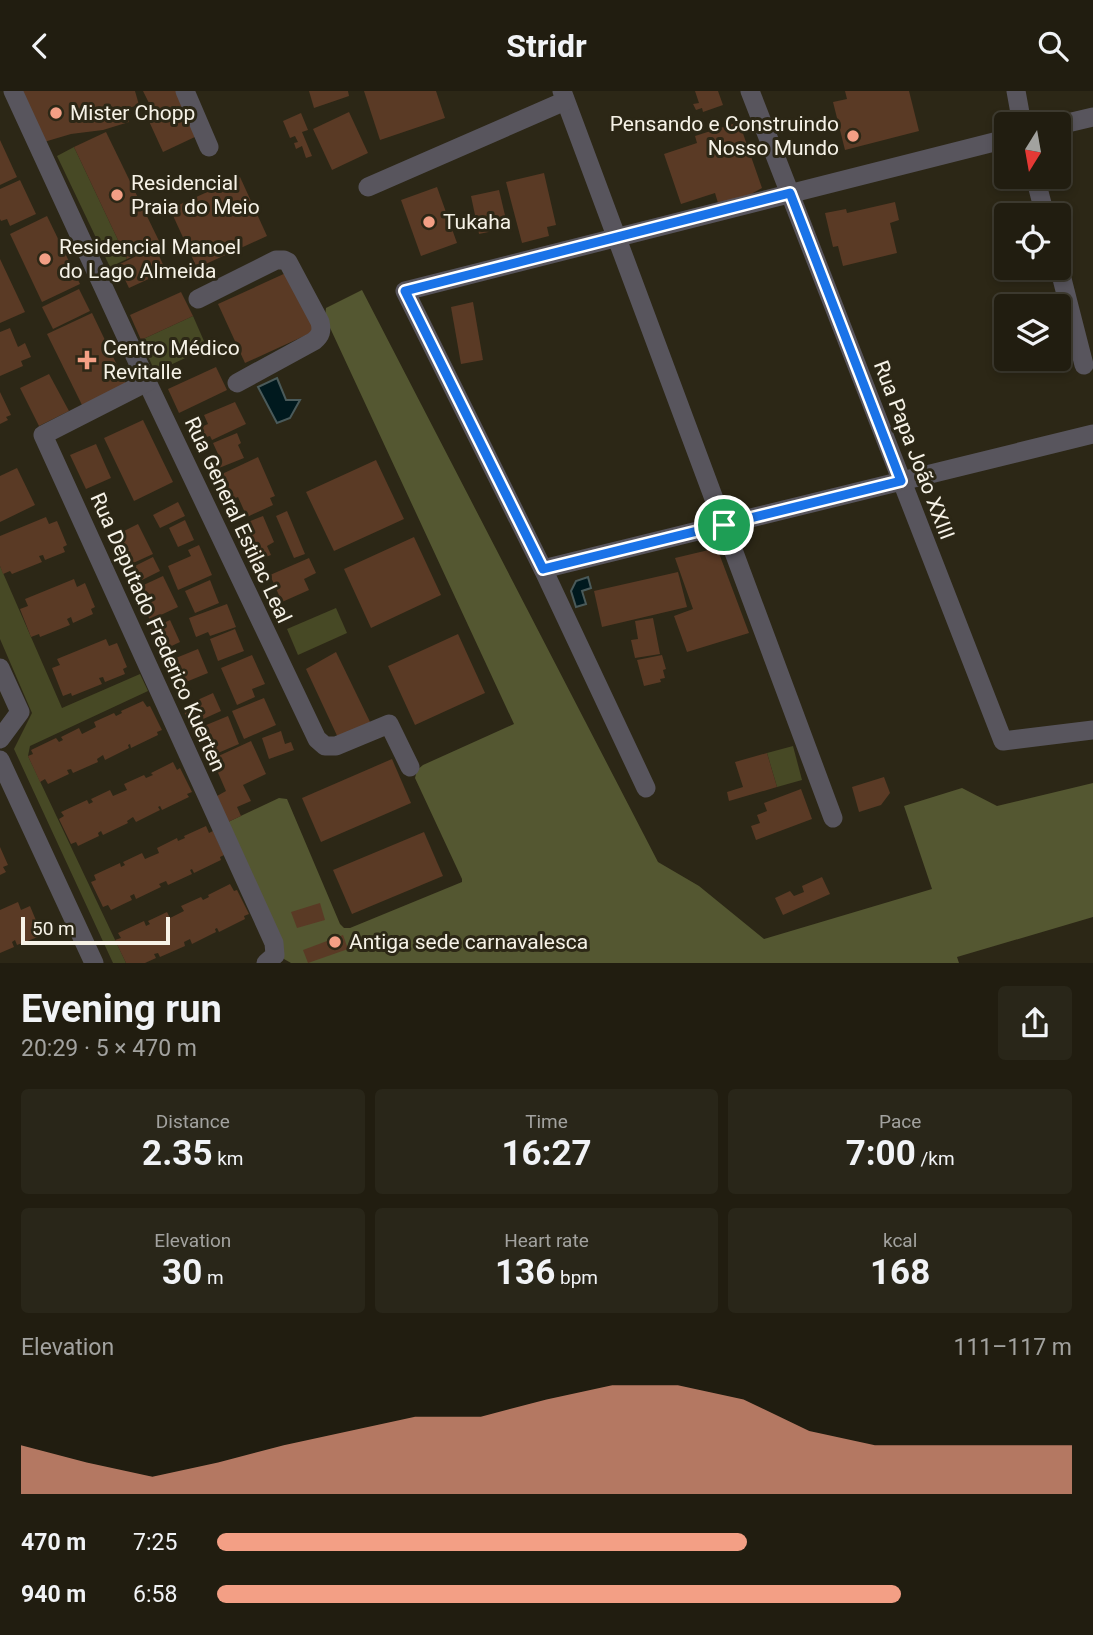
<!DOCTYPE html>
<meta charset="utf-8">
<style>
:root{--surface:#211d10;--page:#292619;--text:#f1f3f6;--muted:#a2a29f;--line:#3e3b30;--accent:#f39f85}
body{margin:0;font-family:Roboto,sans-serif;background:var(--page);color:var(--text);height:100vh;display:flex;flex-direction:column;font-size:26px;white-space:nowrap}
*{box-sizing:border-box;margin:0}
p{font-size:23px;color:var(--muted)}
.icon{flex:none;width:38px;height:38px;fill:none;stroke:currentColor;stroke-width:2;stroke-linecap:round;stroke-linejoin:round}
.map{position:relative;height:872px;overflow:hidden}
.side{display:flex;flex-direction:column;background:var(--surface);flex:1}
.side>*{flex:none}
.needle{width:46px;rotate:191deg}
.tools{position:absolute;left:994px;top:21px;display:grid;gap:14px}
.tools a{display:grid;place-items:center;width:77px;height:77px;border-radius:7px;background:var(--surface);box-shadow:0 4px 10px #0003,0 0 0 2px var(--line);font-size:35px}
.scale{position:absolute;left:21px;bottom:18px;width:149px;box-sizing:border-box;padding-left:7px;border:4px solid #f6f2e7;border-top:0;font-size:19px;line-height:24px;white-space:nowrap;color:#f6f2e7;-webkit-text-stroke:5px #2c2716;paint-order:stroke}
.pin{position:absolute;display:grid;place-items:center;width:60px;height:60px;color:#fff;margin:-30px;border:4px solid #fff;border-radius:50%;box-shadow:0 2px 7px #0007}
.round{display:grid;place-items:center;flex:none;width:74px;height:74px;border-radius:7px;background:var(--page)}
.headline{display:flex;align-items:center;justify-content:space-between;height:119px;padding:0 21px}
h1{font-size:38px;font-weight:700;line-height:52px}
.metrics{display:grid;grid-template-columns:repeat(3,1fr);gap:10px;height:119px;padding:7px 21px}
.metrics div{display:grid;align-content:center;border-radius:7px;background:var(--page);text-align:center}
.metrics b{font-size:35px;font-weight:700}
.metrics small{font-size:19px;font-weight:400}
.metrics p{font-size:19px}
.chart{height:196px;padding:14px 21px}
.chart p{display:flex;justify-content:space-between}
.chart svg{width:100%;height:126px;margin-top:7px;fill:var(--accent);opacity:.7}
ul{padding:0 21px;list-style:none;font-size:23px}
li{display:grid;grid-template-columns:112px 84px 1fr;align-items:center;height:52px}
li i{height:18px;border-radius:9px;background:var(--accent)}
header{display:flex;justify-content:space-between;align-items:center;height:91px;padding:0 21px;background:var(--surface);font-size:32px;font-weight:700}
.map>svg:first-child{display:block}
.green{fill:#474925}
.forest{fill:#545731}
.water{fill:#00191e;stroke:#4a5a5a;stroke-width:2}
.building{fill:#5a3a25}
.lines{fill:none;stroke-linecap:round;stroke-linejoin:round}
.minor{stroke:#58555d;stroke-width:19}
.route-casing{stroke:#fff;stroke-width:14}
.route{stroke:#1a73e8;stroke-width:9}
.poi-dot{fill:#f39f85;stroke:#2c2716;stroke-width:2.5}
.labels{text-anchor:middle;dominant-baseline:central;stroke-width:6;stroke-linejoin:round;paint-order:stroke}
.poi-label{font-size:21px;fill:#f6f2e7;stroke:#2c2716;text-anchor:start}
.street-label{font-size:21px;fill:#f6f2e7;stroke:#2c2716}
</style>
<header><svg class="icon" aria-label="back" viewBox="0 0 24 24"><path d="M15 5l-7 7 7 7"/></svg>Stridr<svg class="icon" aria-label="search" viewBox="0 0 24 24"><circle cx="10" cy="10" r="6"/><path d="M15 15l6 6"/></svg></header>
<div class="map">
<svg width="1093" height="872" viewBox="0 0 1093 872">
<rect width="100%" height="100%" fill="#2c2716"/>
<g class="green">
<polygon points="74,56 127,168 110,176 57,65"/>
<polygon points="193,225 207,257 155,281 141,249"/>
<polygon points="0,475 62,617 140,583 148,600 30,655 28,665 126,872 113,872 14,658 32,622 0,548"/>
<polygon points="336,517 347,542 298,564 287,538"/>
<polygon points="793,655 802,689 777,696 767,662"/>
</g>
<polygon class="forest" points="362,199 658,771 699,795 764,848 932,798 904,715 962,697 997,715 1093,692 1093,826 957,866 959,872 291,872 284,868 228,731 279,707 287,708 340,833 344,837 350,837 462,791 462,788 415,687 417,679 423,674 514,633 325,226 326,217"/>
<g class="water">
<polygon points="277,287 286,309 300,309 290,327 277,332 258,296"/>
<polygon points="588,486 591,497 582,500 586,513 576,516 571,500 576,490"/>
</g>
<g class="building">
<polygon points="22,0 135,0 139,14 125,18 129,31 103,39 71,43 44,51"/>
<polygon points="143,0 178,0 197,45 163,61 143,17 150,14"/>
<polygon points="309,0 348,0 349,5 314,17"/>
<polygon points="364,0 436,0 445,27 380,49"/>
<polygon points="695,0 718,0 723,14 703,21 702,17 696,19 693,13 699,12"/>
<polygon points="845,0 909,0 919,40 845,59 833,11 847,8"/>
<polygon points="349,21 368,62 332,79 313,38"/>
<polygon points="301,22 308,39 302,41 312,65 306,67 302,55 296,58 294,52 298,51 295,45 290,47 283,30"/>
<polygon points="739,31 762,97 742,108 718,112 715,102 681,113 664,63 697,52 695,45"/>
<polygon points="106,41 160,152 127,168 74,56"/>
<polygon points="0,49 17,86 0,94"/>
<polygon points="544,82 556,134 547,136 549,145 522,152 506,91"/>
<polygon points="240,86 267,145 197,177 170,118"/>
<polygon points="20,89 36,123 10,135 7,128 1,130 0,128 0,98"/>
<polygon points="437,96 457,152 421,165 401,109"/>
<polygon points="499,99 508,137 479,143 471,105"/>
<polygon points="895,111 899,129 890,132 897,162 843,175 838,155 833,156 825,122 846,118 847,122"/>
<polygon points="47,125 80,193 42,211 10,143"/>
<polygon points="155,156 166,180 129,197 118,174"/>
<polygon points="0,168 25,221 0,232"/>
<polygon points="288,181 315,240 245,272 218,213"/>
<polygon points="79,198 90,220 53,238 42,216"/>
<polygon points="181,201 193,225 141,249 130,224"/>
<polygon points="473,211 483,269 461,273 451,216"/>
<polygon points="92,222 127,295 83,316 47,243"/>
<polygon points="10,237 18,256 25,252 31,266 21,270 23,275 0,285 0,241"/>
<polygon points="216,276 227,299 179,322 168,298"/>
<polygon points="49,283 69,320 39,335 20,297"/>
<polygon points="0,301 11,324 6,326 8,329 0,333"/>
<polygon points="235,311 246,333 212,349 210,345 203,347 199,337 208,333 204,324"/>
<polygon points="143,329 173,391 134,410 104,347"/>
<polygon points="237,342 241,352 238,354 244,367 219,377 215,365 218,363 213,352"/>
<polygon points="96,353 111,387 86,398 70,364"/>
<polygon points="258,366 275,405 270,407 273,414 247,426 238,406 233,408 222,383"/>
<polygon points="376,369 404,428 334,460 306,401"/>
<polygon points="17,377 35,414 0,431 0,385"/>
<polygon points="178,411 185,425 160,437 153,424"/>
<polygon points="287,420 305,463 294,467 276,425"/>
<polygon points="263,425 274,451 267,455 271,464 258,469 243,433"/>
<polygon points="46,426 49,433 57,430 67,454 63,456 65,461 45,469 43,464 39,465 42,471 12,483 10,480 3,483 0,475 0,445"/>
<polygon points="185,429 194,449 178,456 169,437"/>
<polygon points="138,433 153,463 131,473 116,444"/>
<polygon points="414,446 441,504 371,537 344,478"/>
<polygon points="199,454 212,484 178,499 168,475 191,465 188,459"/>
<polygon points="717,457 749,542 687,561 674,525 693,518 675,467"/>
<polygon points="153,466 160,480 134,493 127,479"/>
<polygon points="309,467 316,482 304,488 309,499 282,511 270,484"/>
<polygon points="678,481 687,516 602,536 594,500"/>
<polygon points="163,485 178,516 150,529 135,498"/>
<polygon points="74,488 77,496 85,492 95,516 91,518 93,523 73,532 71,526 67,528 70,534 40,546 39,543 31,546 20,518 28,515 25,508"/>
<polygon points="210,489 219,512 195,522 185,500"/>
<polygon points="227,513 236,536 210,545 208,541 196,546 189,527"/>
<polygon points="653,527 660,563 635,567 631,549 638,548 635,530"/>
<polygon points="170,529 180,551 161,560 151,538"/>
<polygon points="235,538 244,560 218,570 210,548"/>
<polygon points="458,543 485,602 415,634 388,575"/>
<polygon points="106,548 109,555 117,552 127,576 123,578 125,583 105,591 103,586 99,587 102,593 72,605 71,602 63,605 52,577 60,574 57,568"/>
<polygon points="198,558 208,582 181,593 171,569"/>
<polygon points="336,561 372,635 340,651 306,578"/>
<polygon points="252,564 265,593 252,598 255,606 237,614 221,577"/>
<polygon points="662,564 666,578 663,579 665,587 660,588 661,591 644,595 637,569"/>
<polygon points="213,602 221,620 190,634 182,616"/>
<polygon points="264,607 276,634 244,648 232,620"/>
<polygon points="143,610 147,616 150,615 162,639 157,641 158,644 131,657 130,653 128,654 129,657 105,669 103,664 97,668 98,671 73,682 71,678 67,679 69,683 48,693 45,688 40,691 28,665 33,663 31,659 56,647 59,651 63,649 61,646 79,637 82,643 96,636 94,631 114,622 116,625 122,622 121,620"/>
<polygon points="228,625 239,653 211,665 199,637"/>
<polygon points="281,640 285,653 291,651 294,659 269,668 262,647"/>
<polygon points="251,650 266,683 243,694 251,710 237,716 241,725 228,731 217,705 226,700 212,668"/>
<polygon points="767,662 777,696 729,710 727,701 743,696 735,671"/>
<polygon points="392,668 411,712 321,751 302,707"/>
<polygon points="173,671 177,679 180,677 192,701 187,703 189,706 162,719 160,715 158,716 160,719 136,731 133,726 127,730 128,732 103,744 101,740 98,742 99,745 78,755 76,751 71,753 59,728 64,725 61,721 87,709 89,713 93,711 91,708 110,699 113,705 127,699 124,693 144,684 146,687 153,684 151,682"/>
<polygon points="884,686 890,702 881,714 859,721 852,696"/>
<polygon points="801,698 812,728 756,749 751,735 760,732 757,724 767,720 764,712"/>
<polygon points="206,735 209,742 213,740 224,764 220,766 221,769 194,782 192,778 190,779 192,783 168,794 166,790 159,793 161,796 136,808 134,803 130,805 132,809 111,819 108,814 103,816 91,791 96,789 94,784 120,772 121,776 125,774 123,771 142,762 145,768 159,762 157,757 177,747 178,750 185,747 184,745"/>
<polygon points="424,741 443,785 352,823 333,779"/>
<polygon points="0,756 8,774 3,776 6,781 0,784"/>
<polygon points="822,786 830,803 783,824 775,807 790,800 794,805 804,801 802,795"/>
<polygon points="230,793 234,800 237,799 249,823 244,825 245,828 219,841 217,837 215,838 216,841 192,853 190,848 184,851 185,855 160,866 158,862 154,863 156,867 145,872 126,872 115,849 121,847 118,842 144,830 146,835 150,833 148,830 167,821 170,827 184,820 181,815 201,806 203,809 209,806 208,804"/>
<polygon points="18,811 21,819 30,815 40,839 35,841 38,846 17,854 15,849 12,851 14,856 0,862 0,819"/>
<polygon points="320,812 325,829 297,837 291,821"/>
<polygon points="343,844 348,858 308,872 303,859"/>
</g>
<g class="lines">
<g class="minor">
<polyline points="13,0 147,291 317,648 325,655 336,655 389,633 410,676"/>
<polyline points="185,0 209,56"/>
<polyline points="562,0 833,727"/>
<polyline points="750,0 1003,650 1093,639"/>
<polyline points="1016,0 1022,33"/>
<polyline points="1059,34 1093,26"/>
<polyline points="1035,86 1045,124"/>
<polyline points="368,96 565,10"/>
<polyline points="1059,176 1084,274"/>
<path d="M198,208L276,169H284L288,171L320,231C322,240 321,244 314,250L237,292"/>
<polyline points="147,291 43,344 274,852 275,864 266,872"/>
<polyline points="543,478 1093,343"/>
<polyline points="0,577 20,621 0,648"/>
<polyline points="0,669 94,872"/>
<polyline points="646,697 543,478 405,200 1006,48"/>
</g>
</g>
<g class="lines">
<defs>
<polygon id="route" points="790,102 901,390 543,478 405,200"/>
</defs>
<use href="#route" class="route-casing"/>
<use href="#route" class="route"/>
</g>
<g class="poi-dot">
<circle cx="56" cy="22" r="7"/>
<circle cx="853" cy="45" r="7"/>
<circle cx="117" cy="104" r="7"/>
<circle cx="429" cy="131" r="7"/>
<circle cx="45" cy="168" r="7"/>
<path d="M83.5 258.5h7v7h7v7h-7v7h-7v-7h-7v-7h7z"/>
<circle cx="335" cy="851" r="7"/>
</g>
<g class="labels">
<g class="poi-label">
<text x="70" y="22">Mister Chopp</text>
<text x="839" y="33" text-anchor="end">Pensando e Construindo<tspan x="839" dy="24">Nosso Mundo</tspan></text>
<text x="131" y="92">Residencial<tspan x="131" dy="24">Praia do Meio</tspan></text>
<text x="443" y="131">Tukaha</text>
<text x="59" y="156">Residencial Manoel<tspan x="59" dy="24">do Lago Almeida</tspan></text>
<text x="103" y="257">Centro Médico<tspan x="103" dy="24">Revitalle</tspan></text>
<text x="349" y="851">Antiga sede carnavalesca</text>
</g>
<g class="street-label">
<text transform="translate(914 359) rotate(69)">Rua Papa João XXIII</text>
<text transform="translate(238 429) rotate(65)">Rua General Estilac Leal</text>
<text transform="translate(158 541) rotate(66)">Rua Deputado Frederico Kuerten</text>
</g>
</g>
</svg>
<div class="tools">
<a><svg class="needle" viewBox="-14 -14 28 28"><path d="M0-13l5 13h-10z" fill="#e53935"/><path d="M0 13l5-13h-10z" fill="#a2a29f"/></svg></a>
<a><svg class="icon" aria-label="locate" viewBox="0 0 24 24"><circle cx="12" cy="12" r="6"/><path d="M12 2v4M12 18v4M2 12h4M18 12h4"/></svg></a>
<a><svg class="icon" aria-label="layers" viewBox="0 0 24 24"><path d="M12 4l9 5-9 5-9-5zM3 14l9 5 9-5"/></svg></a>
</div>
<div class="scale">50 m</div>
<div class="pin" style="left:724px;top:434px;background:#1e9e55"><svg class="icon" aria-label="arrive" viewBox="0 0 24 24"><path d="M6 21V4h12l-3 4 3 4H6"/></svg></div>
</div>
<section class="side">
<div class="headline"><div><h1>Evening run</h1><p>20:29 · 5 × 470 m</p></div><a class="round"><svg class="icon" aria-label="share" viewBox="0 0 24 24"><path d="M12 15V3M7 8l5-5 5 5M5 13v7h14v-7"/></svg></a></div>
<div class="metrics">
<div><p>Distance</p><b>2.35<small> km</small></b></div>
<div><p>Time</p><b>16:27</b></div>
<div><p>Pace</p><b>7:00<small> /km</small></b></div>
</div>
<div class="metrics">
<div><p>Elevation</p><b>30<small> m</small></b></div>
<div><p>Heart rate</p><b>136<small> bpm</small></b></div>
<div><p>kcal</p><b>168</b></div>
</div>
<div class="chart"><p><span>Elevation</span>111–117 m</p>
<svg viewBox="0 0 160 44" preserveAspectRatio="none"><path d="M0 44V27L10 33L20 38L30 33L40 27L50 22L60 17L70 17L80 11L90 6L100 6L110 11L120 22L130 27L140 27L150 27L160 27V44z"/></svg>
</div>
<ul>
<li><b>470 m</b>7:25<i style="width:62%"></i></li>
<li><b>940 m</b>6:58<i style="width:80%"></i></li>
</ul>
</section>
